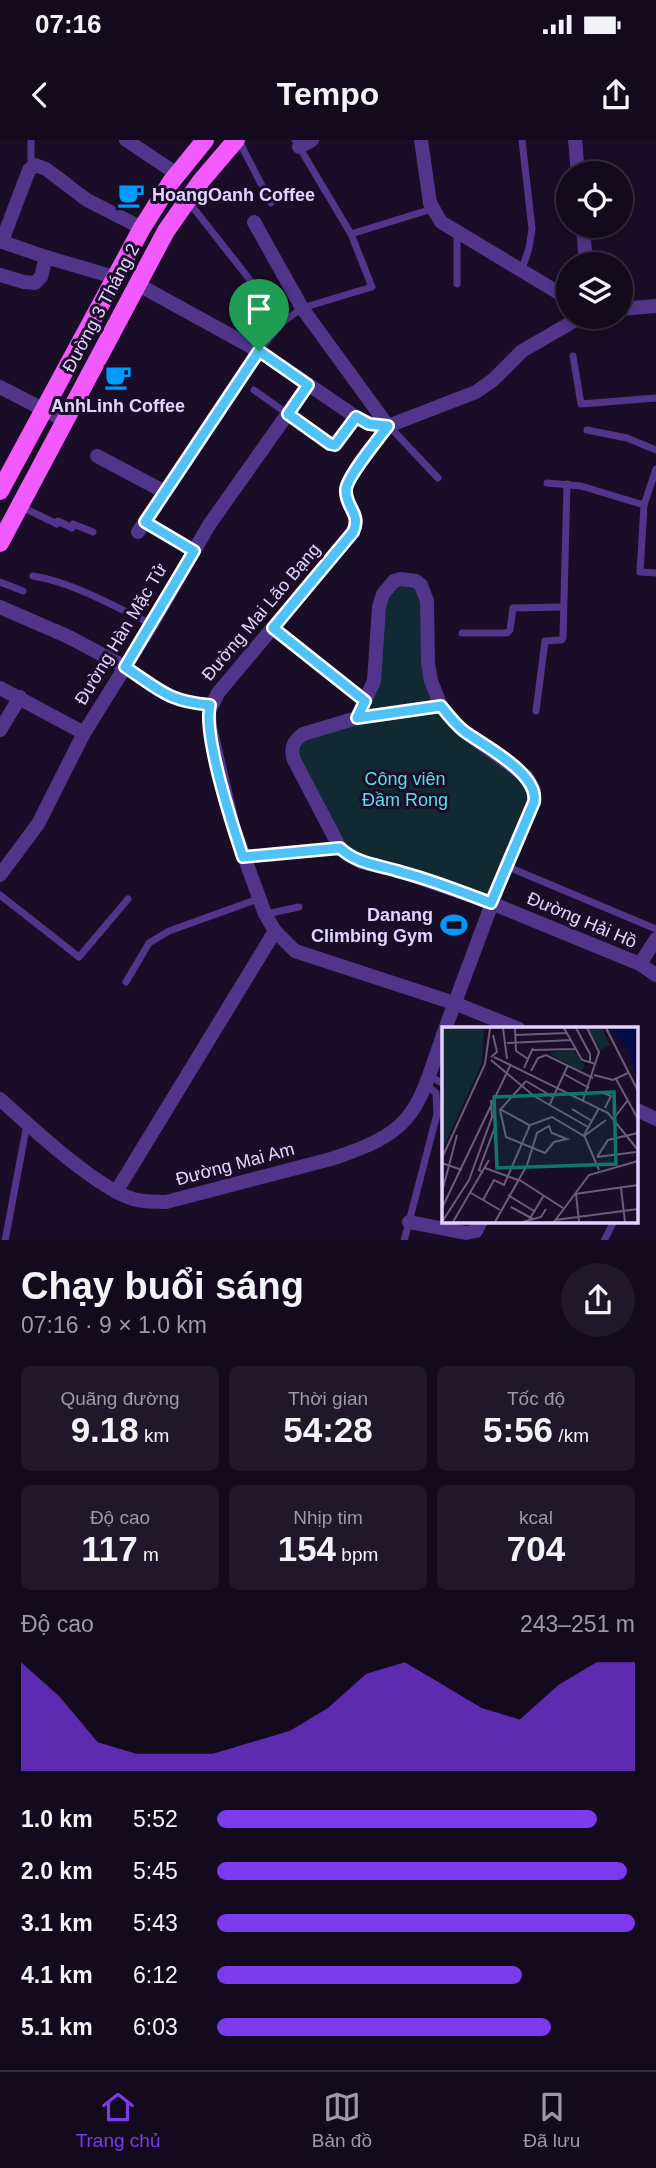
<!DOCTYPE html>
<html lang="vi">
<meta charset="utf-8">
<style>
:root{--surface:#130a1d;--page:#20182a;--text:#f1f3f6;--muted:#9d9aa4;--line:#322b3b;--accent:#7c3aed}
body{margin:0;font-family:Arial,sans-serif;background:var(--page);color:var(--text);height:100vh;display:flex;flex-direction:column;font-size:26px;white-space:nowrap}
*{box-sizing:border-box;margin:0}
p{font-size:23px;color:var(--muted)}
.icon{flex:none;width:38px;height:38px;fill:none;stroke:currentColor;stroke-width:2;stroke-linecap:round;stroke-linejoin:round}
.map{position:relative;height:1100px;overflow:hidden}
.details{display:flex;flex-direction:column;background:var(--surface);flex:1}
.details>*{flex:none}
.tools{position:absolute;left:556px;top:21px;display:grid;gap:14px}
.tools a{display:grid;place-items:center;width:77px;height:77px;border-radius:50%;background:var(--surface);box-shadow:0 4px 10px #0003,0 0 0 2px var(--line);font-size:35px}
.pin{position:absolute;display:grid;place-items:center;width:60px;height:60px;color:#fff;margin:-72px -30px;border-radius:50% 50% 50% 0;rotate:-45deg;box-shadow:0 0 7px #0007}
.pin .icon{rotate:45deg}
.round{display:grid;place-items:center;flex:none;width:74px;height:74px;border-radius:37px;background:var(--page)}
.summary{display:flex;align-items:center;justify-content:space-between;height:119px;padding:0 21px}
h1{font-size:38px;font-weight:700;line-height:52px}
.figures{display:grid;grid-template-columns:repeat(3,1fr);gap:10px;height:119px;padding:7px 21px}
.figures div{display:grid;align-content:center;border-radius:10px;background:var(--page);text-align:center}
.figures b{font-size:35px;font-weight:700}
.figures small{font-size:19px;font-weight:400}
.figures p{font-size:19px}
.chart{height:196px;padding:14px 21px}
.chart p{display:flex;justify-content:space-between}
.chart svg{width:100%;height:126px;margin-top:7px;fill:var(--accent);opacity:.7}
ul{padding:0 21px;list-style:none;font-size:23px}
li{display:grid;grid-template-columns:112px 84px 1fr;align-items:center;height:52px}
li i{height:18px;border-radius:9px;background:var(--accent)}
.status{display:flex;justify-content:space-between;align-items:center;height:49px;padding:0 35px;background:var(--surface);direction:ltr}
.status svg{height:19px;fill:currentColor}
header{display:flex;justify-content:space-between;align-items:center;height:91px;padding:0 21px;background:var(--surface);font-size:32px;font-weight:700}
.tab-bar{display:flex;justify-content:space-around;align-items:center;height:98px;border-top:2px solid var(--line);background:var(--surface);font-size:19px;color:var(--muted)}
.tab-bar a{display:grid;justify-items:center;gap:4px}
.tab-bar .selected{color:var(--accent)}
.map>svg:first-child{display:block}
.green{fill:#102932}
.lines{fill:none;stroke-linecap:round;stroke-linejoin:round}
.lane{stroke:#51358a;stroke-width:7}
.street{stroke:#51358a;stroke-width:14}
.primary{stroke:#f25aff;stroke-width:18}
.route-casing{stroke:#fff;stroke-width:14}
.route{stroke:#4fc3f7;stroke-width:9}
.labels{text-anchor:middle;dominant-baseline:central;stroke-width:6;stroke-linejoin:round;paint-order:stroke}
.poi-label{font-size:18px;font-weight:bold;fill:#e5d3ff;stroke:#190d27;text-anchor:start}
.street-label{font-size:18px;fill:#e5d3ff;stroke:#190d27}
.park-label{font-size:18px;fill:#55e2e9;stroke:#190d27}
.inset-road{fill:none;stroke:#6b5c7d;stroke-width:2}
.view{fill:#0f766e;fill-opacity:0.15;stroke:#0f766e;stroke-width:3.5}
.inset-edge{fill:none;stroke:#e5d3ff;stroke-width:3.5}
</style>
<div class="status"><b>07:16</b><svg viewBox="0 0 49 12"><path d="M0 12V9h3v3zM5 12V6h3v6zM10 12V3h3v9zM15 12V0h3v12zM26 1h20v11H26zM47 4h2v5h-2z"/></svg></div>
<header><svg class="icon" aria-label="back" viewBox="0 0 24 24"><path d="M15 5l-7 7 7 7"/></svg>Tempo<svg class="icon" aria-label="share" viewBox="0 0 24 24"><path d="M12 15V3M7 8l5-5 5 5M5 13v7h14v-7"/></svg></header>
<div class="map">
<svg width="656" height="1101" viewBox="0 0 656 1101">
<rect width="100%" height="100%" fill="#190d27"/>
<polygon class="green" points="394,441 421,445 431,541 441,566 522,632 534,662 491,763 340,708 292,609 297,599 357,578 365,561 379,467"/>
<g class="lines">
<g class="lane">
<polyline points="31,0 31,26"/>
<polyline points="239,1 271,63"/>
<polyline points="188,61 283,182"/>
<polyline points="351,94 432,69"/>
<polyline points="522,129 529,108 532,89 522,0"/>
<polyline points="457,144 457,92"/>
<polyline points="259,211 283,182 302,168 372,147 351,94 295,0"/>
<polyline points="573,216 581,264 656,258"/>
<polyline points="254,250 330,304 335,305 356,277"/>
<polyline points="389,286 438,338"/>
<polyline points="587,290 627,298 656,310"/>
<polyline points="656,329 644,365 640,432 656,433"/>
<polyline points="547,343 581,346 644,365"/>
<polyline points="20,366 57,384 58,381 72,388 73,384 93,392"/>
<polyline points="145,382 194,411"/>
<path d="M33,436C75,443 113,466 152,484"/>
<polyline points="0,442 23,451"/>
<polyline points="462,493 507,493 510,490 513,468 563,467"/>
<path d="M125,527C160,550 166,561 210,565"/>
<polyline points="536,571 545,501 562,500 563,497 567,344"/>
<polyline points="243,717 339,708"/>
<polyline points="506,726 656,789"/>
<polyline points="0,755 79,817 128,759"/>
<polyline points="266,774 299,767"/>
<polyline points="126,842 149,803 169,791 258,759"/>
<polyline points="429,936 444,944"/>
<polyline points="5,1101 27,984"/>
<polyline points="404,1101 437,974 436,953 426,945"/>
<polyline points="604,1101 614,1081"/>
</g>
<g class="street">
<polyline points="126,0 177,34"/>
<polyline points="421,0 430,63 441,82 569,159"/>
<polyline points="575,0 578,33"/>
<polyline points="299,7 312,0"/>
<path d="M254,82L302,168L388,286C379,298 346,337 346,350C344,368 363,371 353,392L218,553L209,571L210,587L233,686L265,774L275,791L295,811L454,863L519,889"/>
<polyline points="583,86 586,124"/>
<polyline points="0,101 46,117 114,137"/>
<polyline points="2,101 29,30 35,25 46,29 87,60 142,88"/>
<polyline points="0,135 24,142 35,143 41,137 46,117"/>
<path d="M137,144L259,211L356,277C367,284 376,286 388,286L476,252L493,240L522,211L581,177"/>
<polyline points="621,169 656,166"/>
<polyline points="0,247 64,280"/>
<polyline points="97,316 165,352"/>
<polyline points="138,392 259,211"/>
<polyline points="0,467 69,497 125,527"/>
<polyline points="273,488 365,561"/>
<polyline points="0,548 84,593"/>
<path d="M441,566L357,578L303,594C293,601 290,609 294,620L340,708L347,714L361,722L402,732L491,763L640,824L656,835"/>
<polyline points="357,578 374,541 379,467 383,454 394,441 401,439 416,441 421,445 427,461 428,523 431,541 441,566 461,589 527,637 534,650 534,662 506,726 445,889"/>
<polyline points="0,590 20,557"/>
<polyline points="0,735 38,684 84,593 152,484 209,385 308,245"/>
<polyline points="640,824 656,799"/>
<path d="M0,959C31,987 96,1048 133,1059C144,1062 155,1062 166,1062L331,1019C416,992 417,971 444,892"/>
<polyline points="637,970 656,979"/>
<polyline points="116,1052 275,791"/>
<polyline points="409,1082 466,1093 476,1091 481,1081"/>
</g>
<g class="primary">
<polyline points="0,351 142,88 171,42 205,0"/>
<polyline points="0,403 166,91 201,41 236,0"/>
</g>
</g>
<g class="lines">
<defs>
<path id="route" d="M259,211L308,245L288,274L330,304L335,305L356,277L369,284L388,286C379,298 346,338 346,350C345,367 362,374 353,392L273,488L365,561L357,578L441,566C448,575 455,584 464,591C484,606 539,633 534,662L491,763C462,752 432,740 401,732C379,725 357,724 340,708L243,717C232,684 203,596 210,565C167,561 160,550 125,527L194,411L145,382Z"/>
</defs>
<use href="#route" class="route-casing"/>
<use href="#route" class="route"/>
</g>
<defs>
<symbol id="cafe-bare" viewBox="-9 -9 18 18"><path d="M-5.5-4.5H6V0H3Q3 3.5 0 3.5H-2.5Q-5.5 3.5-5.5 0ZM3-3.2v2h1.7v-2ZM-6 4.5H4V6H-6Z" fill="#0099fe" stroke="#190d27" stroke-width="2.5" paint-order="stroke"/></symbol>
<symbol id="stadium-bare" viewBox="-9 -9 18 18"><path d="M0-5a6.5 5 0 1 0 0 10a6.5 5 0 1 0 0-10ZM-3.5-1.8h7v3.6h-7Z" fill="#0099fe" stroke="#190d27" stroke-width="2.5" paint-order="stroke"/></symbol>
</defs>
<g fill-rule="evenodd">
<use href="#cafe-bare" x="112" y="36" width="38" height="38"/>
<use href="#cafe-bare" x="99" y="218" width="38" height="38"/>
<use href="#stadium-bare" x="435" y="766" width="38" height="38"/>
</g>
<g class="labels">
<g class="poi-label">
<text x="152" y="55">HoangOanh Coffee</text>
<text x="118" y="266" text-anchor="middle">AnhLinh Coffee</text>
<text x="433" y="775" text-anchor="end">Danang<tspan x="433" dy="21">Climbing Gym</tspan></text>
</g>
<g class="street-label">
<text transform="translate(101 168) rotate(-62)">Đường 3 Tháng 2</text>
<text transform="translate(261 472) rotate(-50)">Đường Mai Lão Bạng</text>
<text transform="translate(121 494) rotate(-59)">Đường Hàn Mặc Tử</text>
<text transform="translate(582 780) rotate(23)">Đường Hải Hồ</text>
<text transform="translate(235 1024) rotate(-15)">Đường Mai Am</text>
</g>
<g class="park-label">
<text x="405" y="639">Công viên<tspan x="405" dy="21">Đầm Rong</tspan></text>
</g>
</g>
<g transform="translate(442 887)">
<rect width="196" height="196" fill="#190d27"/>
<path d="M0,1H42L40,36L0,124ZM146,1H160L168,18L158,23ZM132,23L143,40L139,44L106,26Z" fill="#102932"/>
<path d="M168,1H196V55L187,24Z" fill="#060a47"/>
<path class="inset-road" d="M61,1L65,32M73,1L74,24L86,32M122,1L140,33L154,37M134,1L148,27V36M164,1L196,64M73,8L125,6M65,16L129,13M90,23L133,22M49,30L55,25L51,8M52,30L166,86L196,123M49,33L92,69L146,100M82,41L91,21M89,44L96,31L104,28L151,51M122,47L147,61M152,48L171,53L186,46M174,52L196,92M84,54L58,83L64,110L103,126L112,115L125,112L110,106M84,54L111,70M161,66L169,69L163,81M141,73L157,25L145,1M108,77L126,38M157,81L142,108L157,143M58,82L87,98M130,82L150,94M172,91L186,73M155,130L166,113L196,106M155,130L194,125M0,131L43,37L48,1M0,136L20,143M43,141L76,153M41,146L37,143L53,100M76,152L121,181M179,161L183,195M0,165L15,108M29,166L58,183M133,167L196,158M134,167L137,195M66,168L92,184M41,173L52,153L62,158L88,98L110,90L142,109L164,93M69,180L91,192M0,181L69,37M87,193L102,168M113,193L196,182M0,195L27,153L50,90L49,73M11,195L47,133M53,195L85,138L95,106L107,99L110,107M81,195L99,190L104,182M112,195L147,148L196,134"/>
<path class="view" d="M172,65L174,137L55,141L52,70Z"/>
<rect width="196" height="196" class="inset-edge"/>
</g>
</svg>
<div class="tools">
<a><svg class="icon" aria-label="locate" viewBox="0 0 24 24"><circle cx="12" cy="12" r="6"/><path d="M12 2v4M12 18v4M2 12h4M18 12h4"/></svg></a>
<a><svg class="icon" aria-label="layers" viewBox="0 0 24 24"><path d="M12 4l9 5-9 5-9-5zM3 14l9 5 9-5"/></svg></a>
</div>
<div class="pin" style="left:259px;top:211px;background:#1e9e55"><svg class="icon" aria-label="arrive" viewBox="0 0 24 24"><path d="M6 21V4h12l-3 4 3 4H6"/></svg></div>
</div>
<section class="details">
<div class="summary"><div><h1>Chạy buổi sáng</h1><p>07:16 · 9 × 1.0 km</p></div><a class="round"><svg class="icon" aria-label="share" viewBox="0 0 24 24"><path d="M12 15V3M7 8l5-5 5 5M5 13v7h14v-7"/></svg></a></div>
<div class="figures">
<div><p>Quãng đường</p><b>9.18<small> km</small></b></div>
<div><p>Thời gian</p><b>54:28</b></div>
<div><p>Tốc độ</p><b>5:56<small> /km</small></b></div>
</div>
<div class="figures">
<div><p>Độ cao</p><b>117<small> m</small></b></div>
<div><p>Nhịp tim</p><b>154<small> bpm</small></b></div>
<div><p>kcal</p><b>704</b></div>
</div>
<div class="chart"><p><span>Độ cao</span>243–251 m</p>
<svg viewBox="0 0 160 44" preserveAspectRatio="none"><path d="M0 44V6L10 18L20 34L30 38L40 38L50 38L60 34L70 30L80 22L90 10L100 6L110 14L120 22L130 26L140 14L150 6L160 6V44z"/></svg>
</div>
<ul>
<li><b>1.0 km</b>5:52<i style="width:91%"></i></li>
<li><b>2.0 km</b>5:45<i style="width:98%"></i></li>
<li><b>3.1 km</b>5:43<i style="width:100%"></i></li>
<li><b>4.1 km</b>6:12<i style="width:73%"></i></li>
<li><b>5.1 km</b>6:03<i style="width:80%"></i></li>
</ul>
</section>
<nav class="tab-bar">
<a class="selected"><svg class="icon" aria-label="home" viewBox="0 0 24 24"><path d="M3 11l9-7 9 7M6 9v11h12V9"/></svg>Trang chủ</a>
<a><svg class="icon" aria-label="map" viewBox="0 0 24 24"><path d="M3 6l6-2 6 2 6-2v14l-6 2-6-2-6 2zM9 4v14M15 6v14"/></svg>Bản đồ</a>
<a><svg class="icon" aria-label="saved" viewBox="0 0 24 24"><path d="M7 4h10v16l-5-4-5 4z"/></svg>Đã lưu</a>
</nav>
